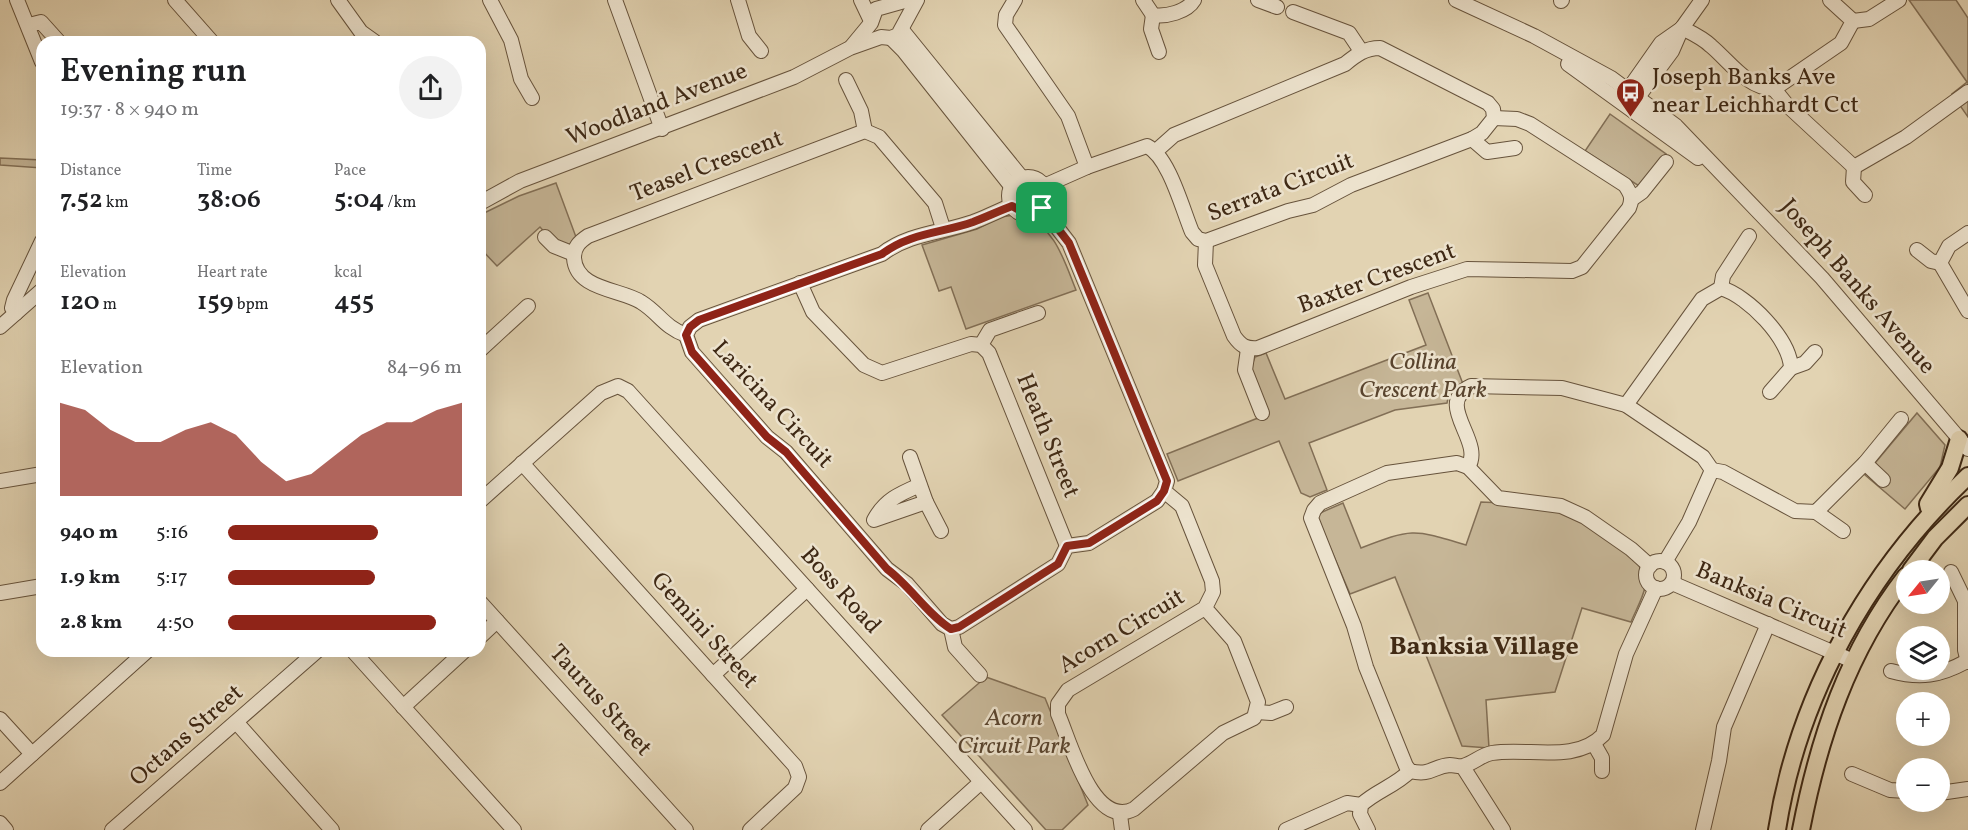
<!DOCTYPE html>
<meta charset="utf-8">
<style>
:root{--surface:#fff;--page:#f2f2f2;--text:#202124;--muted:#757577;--accent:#8f2418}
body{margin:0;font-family:Vollkorn,serif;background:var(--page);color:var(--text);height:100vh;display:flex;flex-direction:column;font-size:22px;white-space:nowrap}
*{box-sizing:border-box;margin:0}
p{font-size:20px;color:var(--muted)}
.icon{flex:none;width:33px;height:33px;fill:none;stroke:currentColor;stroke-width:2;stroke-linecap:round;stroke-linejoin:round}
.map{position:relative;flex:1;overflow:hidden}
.panel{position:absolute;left:36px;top:36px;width:450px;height:621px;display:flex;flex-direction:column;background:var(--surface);border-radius:18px;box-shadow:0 6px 24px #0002}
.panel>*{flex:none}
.needle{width:39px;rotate:240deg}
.tools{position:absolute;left:1896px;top:560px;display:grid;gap:12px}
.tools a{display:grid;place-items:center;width:54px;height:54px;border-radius:50%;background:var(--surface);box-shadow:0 6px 24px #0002;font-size:30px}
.pin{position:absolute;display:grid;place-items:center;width:51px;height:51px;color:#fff;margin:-26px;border-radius:12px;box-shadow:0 3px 9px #0006}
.round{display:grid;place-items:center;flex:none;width:63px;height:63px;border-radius:32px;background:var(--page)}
.head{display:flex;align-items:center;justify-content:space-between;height:102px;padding:0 24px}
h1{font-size:33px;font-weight:600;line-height:45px}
.stats{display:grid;grid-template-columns:repeat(3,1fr);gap:9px;height:102px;padding:6px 24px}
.stats div{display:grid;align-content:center}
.stats b{font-size:26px;font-weight:600}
.stats small{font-size:16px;font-weight:400}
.stats p{font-size:16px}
.chart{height:168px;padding:12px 24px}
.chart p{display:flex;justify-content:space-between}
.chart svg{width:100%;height:108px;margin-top:6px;fill:var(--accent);opacity:.7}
ul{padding:0 24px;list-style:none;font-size:20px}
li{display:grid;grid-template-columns:96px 72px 1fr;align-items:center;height:45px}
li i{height:15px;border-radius:8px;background:var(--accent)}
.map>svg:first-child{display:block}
.green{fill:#c6b697;stroke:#826f56;stroke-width:1.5}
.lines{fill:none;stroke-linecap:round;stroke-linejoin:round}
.minor-casing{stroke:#67533c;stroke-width:16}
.major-casing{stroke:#3e2814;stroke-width:20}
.minor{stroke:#ece2cd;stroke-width:14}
.major{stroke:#e2d3b2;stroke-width:16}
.route-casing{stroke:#fff;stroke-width:12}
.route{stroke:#8f2418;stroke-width:8}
.labels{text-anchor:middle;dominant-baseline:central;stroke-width:5;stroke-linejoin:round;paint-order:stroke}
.poi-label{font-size:24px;fill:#3e2814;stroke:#ece2cd;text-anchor:start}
.street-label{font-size:24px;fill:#3e2814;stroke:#ece2cd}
.park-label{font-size:24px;font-style:italic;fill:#59442e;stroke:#ece2cd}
.neighbourhood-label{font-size:26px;font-weight:bold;fill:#3e2814;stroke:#ece2cd}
</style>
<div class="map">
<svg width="1968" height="830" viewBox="0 0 1968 830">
<rect width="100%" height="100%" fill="#e2d3b2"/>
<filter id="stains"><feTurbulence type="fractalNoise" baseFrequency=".00333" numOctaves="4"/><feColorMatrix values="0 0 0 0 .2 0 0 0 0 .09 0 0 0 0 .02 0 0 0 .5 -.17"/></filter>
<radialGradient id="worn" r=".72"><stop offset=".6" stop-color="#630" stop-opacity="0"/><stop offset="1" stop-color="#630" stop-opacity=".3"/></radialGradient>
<g class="green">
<polygon points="1909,0 1956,0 1968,18 1968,117 1952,94 1967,82"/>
<polygon points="1610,114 1666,154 1639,186 1585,151"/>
<polygon points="0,158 42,160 42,168 0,165"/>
<polygon points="556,183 576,237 566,250 555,244 540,227 497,266 480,248 480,215 519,196"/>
<path d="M1022,214C1056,229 1063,258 1076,290L966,329L951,287L939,291L922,245L977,229L1001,217Z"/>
<polygon points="1428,293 1463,384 1450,389 1447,403 1395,410 1309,443 1327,490 1310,497 1301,493 1279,441 1178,481 1167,454 1268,414 1250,371 1255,357 1266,353 1285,399 1426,345 1409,300"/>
<polygon points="1917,413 1945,445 1940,467 1905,509 1865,475"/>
<path d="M1481,502C1501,503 1521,503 1541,507C1571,511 1649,551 1645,587C1643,598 1635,612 1631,622L1582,608L1555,692L1486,700L1489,748L1462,746L1395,577L1350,594L1318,519L1320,513L1343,503L1361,548C1413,528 1413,529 1466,545Z"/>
<polygon points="986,677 1045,698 1088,805 1062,830 1046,830 942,715"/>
</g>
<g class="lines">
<defs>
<g id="minor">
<polyline points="17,0 42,62"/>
<polyline points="175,0 212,42"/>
<polyline points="338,0 361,32 375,42"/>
<polyline points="490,0 511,40 521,79 532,98"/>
<polyline points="615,0 662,129"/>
<polyline points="738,0 749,36 761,51"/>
<polyline points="861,0 871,21"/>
<polyline points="1015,0 1006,15 1005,25 1068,116 1087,167"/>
<path d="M1143,0L1153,15C1166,17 1187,12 1194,0"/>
<polyline points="1258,0 1277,7"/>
<polyline points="1456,0 1534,36 1611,78 1676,126 1822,278 1968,449"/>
<polyline points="1561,1 1562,0"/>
<polyline points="1293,12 1349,33 1361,51"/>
<polyline points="1153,15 1151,29 1159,52"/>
<polyline points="1853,21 1869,19 1899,0"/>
<polyline points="29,25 41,22 59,42"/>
<path d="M1682,28C1692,33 1703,38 1711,46C1730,62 1747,88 1774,89L1841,43L1853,21L1830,0"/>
<polyline points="902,30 1022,178"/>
<polyline points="891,38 903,50 1011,186"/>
<polyline points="852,46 871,23 876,9 908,0"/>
<polyline points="1568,64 1698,158"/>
<polyline points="846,80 861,111 865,131"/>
<polyline points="1774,89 1787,105 1854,167 1906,137 1968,92"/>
<polyline points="1627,97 1628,90 1661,43 1681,29"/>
<polyline points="1631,102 1638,97 1672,51 1682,28 1702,0"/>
<polyline points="1472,139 1487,152 1515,148"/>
<polyline points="1854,167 1853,182 1865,195"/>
<circle cx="1028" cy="196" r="19"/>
<path d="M1044,186L1087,167L1147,146C1169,157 1182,208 1192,232L1198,239L1206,241L1288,211L1313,205L1351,185L1472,139L1482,133L1494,118L1493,109L1488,103L1380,48C1365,48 1356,55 1345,64L1174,135L1156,151"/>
<polyline points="1632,199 1642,192 1666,162"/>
<polyline points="480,203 520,181 794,77 850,48 881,37 891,38 898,35 917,0"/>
<path d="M1012,205C999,211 986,217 973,222C942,233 909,233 882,254L699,320L690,327L686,335L692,352L767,437L786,452L887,569L907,584L942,624L951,629L959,627L1058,564L1067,546L1089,543L1157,501L1164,491L1167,481L1069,243L1042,208"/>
<polyline points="1968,233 1949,246 1940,263 1968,311"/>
<polyline points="545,237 554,246 574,254"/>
<path d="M1206,241L1205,265L1234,336C1241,346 1246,349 1258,348L1411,287L1467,269L1572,271L1582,267L1629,208C1633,198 1631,194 1625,185L1530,124L1517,119L1494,118"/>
<polyline points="1917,250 1931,261 1940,263"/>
<polyline points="800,283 813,312 864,365 882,373 971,344 981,345 989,353 1067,546"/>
<polyline points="1721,288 1723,276 1749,236"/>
<polyline points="16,313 12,308 14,300 42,241"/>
<polyline points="0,327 42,290"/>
<path d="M686,335C664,327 659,313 641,302C621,289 576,290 574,258C574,247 579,242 588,236L865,131L879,137L935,203L943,228"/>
<polyline points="981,345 990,330 1038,313"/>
<polyline points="1248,349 1245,370 1262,413"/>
<polyline points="480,350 528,306"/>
<polyline points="1791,368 1805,363 1815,352"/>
<path d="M1626,405L1702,299L1721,288C1748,296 1790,339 1791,368L1770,392"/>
<path d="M910,457L926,502L874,520C885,500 899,494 920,485"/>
<polyline points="522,463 795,766 799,777 795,788 750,830"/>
<polyline points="1865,463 1883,480"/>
<path d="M1468,467C1485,441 1433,404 1471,386L1562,388L1626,405L1703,457L1712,470L1689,522L1665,562"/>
<polyline points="1712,470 1723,472 1795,511 1816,512 1865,463 1901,419"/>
<polyline points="0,481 42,474"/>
<path d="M1164,491L1182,506L1212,581L1213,592L1205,608L1068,690L1058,704V714C1070,741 1093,830 1134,809L1223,733L1254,718L1258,702L1234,641L1205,608"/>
<polyline points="480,501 601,393 618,386 628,391 1025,830"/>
<polyline points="926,502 941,531"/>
<polyline points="1816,512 1843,531"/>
<circle cx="1660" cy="575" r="14"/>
<path d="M1650,566L1631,549L1585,517L1561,506L1498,498L1468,467L1457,463L1387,473L1320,503L1314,510L1311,518L1354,626L1366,667L1406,766L1410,771C1432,776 1433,766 1450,765C1454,765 1459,767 1463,766C1474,763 1481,755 1492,753C1528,747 1575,764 1603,735L1626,654L1656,588"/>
<polyline points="1951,572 1965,601 1965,650 1968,662"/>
<polyline points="1672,583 1853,661"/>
<polyline points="0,593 42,586"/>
<polyline points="480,602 686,830"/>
<polyline points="951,629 955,647 980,675"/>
<polyline points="480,637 497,621"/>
<polyline points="353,651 514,830"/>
<path d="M1891,671C1920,679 1940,676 1967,661"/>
<polyline points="713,675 807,589"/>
<polyline points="403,707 464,651"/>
<polyline points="1257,712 1271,713 1286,707"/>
<polyline points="0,719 32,754"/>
<polyline points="237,723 332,830"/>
<polyline points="1594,744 1602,758 1602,771"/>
<polyline points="1463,767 1503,830"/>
<polyline points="1852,774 1890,790 1906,791"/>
<polyline points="0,783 147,651"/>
<polyline points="1940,793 1968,789"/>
<polyline points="1120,815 1122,830"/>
<polyline points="0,823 6,830"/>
<polyline points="112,830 317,651"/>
<polyline points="928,830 981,782"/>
<polyline points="1286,830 1347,803 1361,805"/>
<path d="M1368,830L1360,814L1361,805C1376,791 1395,786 1410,771"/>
<polyline points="1703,830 1719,761 1724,727 1768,624"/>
</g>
<g id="major">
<polyline points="1929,508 1928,504 1950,468 1959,439"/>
<polyline points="1911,570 1935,538 1968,505"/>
<path d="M1777,830C1798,695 1869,569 1968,476"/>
<path d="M1801,830C1819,737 1848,651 1906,576"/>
</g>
</defs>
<use href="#minor" class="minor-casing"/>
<use href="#major" class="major-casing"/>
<use href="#minor" class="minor"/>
<use href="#major" class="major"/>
</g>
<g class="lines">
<defs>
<path id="route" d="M1012,206L1026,214L1042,208L1069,243L1167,481L1164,491L1157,501L1089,543L1067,546L1058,564L959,627L951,629C928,615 911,587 887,569L786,452L767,437L692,352L686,335L690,327L699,320L882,254C909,233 942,233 973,222C986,217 999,211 1012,206Z"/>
</defs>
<use href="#route" class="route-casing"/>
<use href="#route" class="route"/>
</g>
<defs>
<symbol id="bus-pin" viewBox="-11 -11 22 30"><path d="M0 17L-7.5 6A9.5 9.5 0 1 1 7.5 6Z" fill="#8f2418" stroke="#ece2cd"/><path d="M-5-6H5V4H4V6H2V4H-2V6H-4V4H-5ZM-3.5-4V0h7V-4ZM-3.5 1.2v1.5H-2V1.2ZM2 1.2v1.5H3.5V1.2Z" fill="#fff"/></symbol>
</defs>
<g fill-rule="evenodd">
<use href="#bus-pin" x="1614" y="76" width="33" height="45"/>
</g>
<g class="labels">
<g class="poi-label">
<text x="1652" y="78">Joseph Banks Ave<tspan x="1652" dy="28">near Leichhardt Cct</tspan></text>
</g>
<g class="street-label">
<text transform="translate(657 105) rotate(-21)">Woodland Avenue</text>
<text transform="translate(707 167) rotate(-21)">Teasel Crescent</text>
<text transform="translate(1281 188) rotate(-21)">Serrata Circuit</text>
<text transform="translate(1377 279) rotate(-20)">Baxter Crescent</text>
<text transform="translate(1857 287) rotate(49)">Joseph Banks Avenue</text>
<text transform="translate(772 405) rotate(47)">Laricina Circuit</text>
<text transform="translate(1047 436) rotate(68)">Heath Street</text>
<text transform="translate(840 591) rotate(48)">Boss Road</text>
<text transform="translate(1771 601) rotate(23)">Banksia Circuit</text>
<text transform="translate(704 631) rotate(48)">Gemini Street</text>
<text transform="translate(1122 632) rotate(-31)">Acorn Circuit</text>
<text transform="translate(600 701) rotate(48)">Taurus Street</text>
<text transform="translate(187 736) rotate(-41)">Octans Street</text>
</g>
<g class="park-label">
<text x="1423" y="363">Collina<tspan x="1423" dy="28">Crescent Park</tspan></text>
<text x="1014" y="719">Acorn<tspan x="1014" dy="28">Circuit Park</tspan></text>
</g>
<g class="neighbourhood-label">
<text x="1484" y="647">Banksia Village</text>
</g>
</g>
<rect width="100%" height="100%" filter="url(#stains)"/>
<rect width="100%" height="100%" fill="url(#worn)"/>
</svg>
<div class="tools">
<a><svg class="needle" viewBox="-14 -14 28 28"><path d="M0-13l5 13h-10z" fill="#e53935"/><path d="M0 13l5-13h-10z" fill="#757577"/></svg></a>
<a><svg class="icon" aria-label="layers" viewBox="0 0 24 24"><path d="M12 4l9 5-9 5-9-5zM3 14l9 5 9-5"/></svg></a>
<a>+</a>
<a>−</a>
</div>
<div class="pin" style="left:1042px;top:208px;background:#1e9e55"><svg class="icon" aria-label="arrive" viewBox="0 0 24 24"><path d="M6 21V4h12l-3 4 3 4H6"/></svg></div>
<section class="panel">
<div class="head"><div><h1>Evening run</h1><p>19:37 · 8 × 940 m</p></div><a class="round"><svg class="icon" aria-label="share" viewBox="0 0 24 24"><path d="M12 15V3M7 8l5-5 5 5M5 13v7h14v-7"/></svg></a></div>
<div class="stats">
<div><p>Distance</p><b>7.52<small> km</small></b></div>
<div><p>Time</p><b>38:06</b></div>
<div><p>Pace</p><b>5:04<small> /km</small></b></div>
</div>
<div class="stats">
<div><p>Elevation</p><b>120<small> m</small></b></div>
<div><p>Heart rate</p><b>159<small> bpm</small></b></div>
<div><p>kcal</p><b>455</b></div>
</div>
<div class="chart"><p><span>Elevation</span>84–96 m</p>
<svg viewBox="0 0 160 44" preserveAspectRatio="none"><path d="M0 44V6L10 9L20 17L30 22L40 22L50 17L60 14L70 19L80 30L90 38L100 35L110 27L120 19L130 14L140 14L150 9L160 6V44z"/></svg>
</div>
<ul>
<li><b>940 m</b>5:16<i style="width:64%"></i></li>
<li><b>1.9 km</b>5:17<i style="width:63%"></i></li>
<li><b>2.8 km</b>4:50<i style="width:89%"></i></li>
</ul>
</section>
</div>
